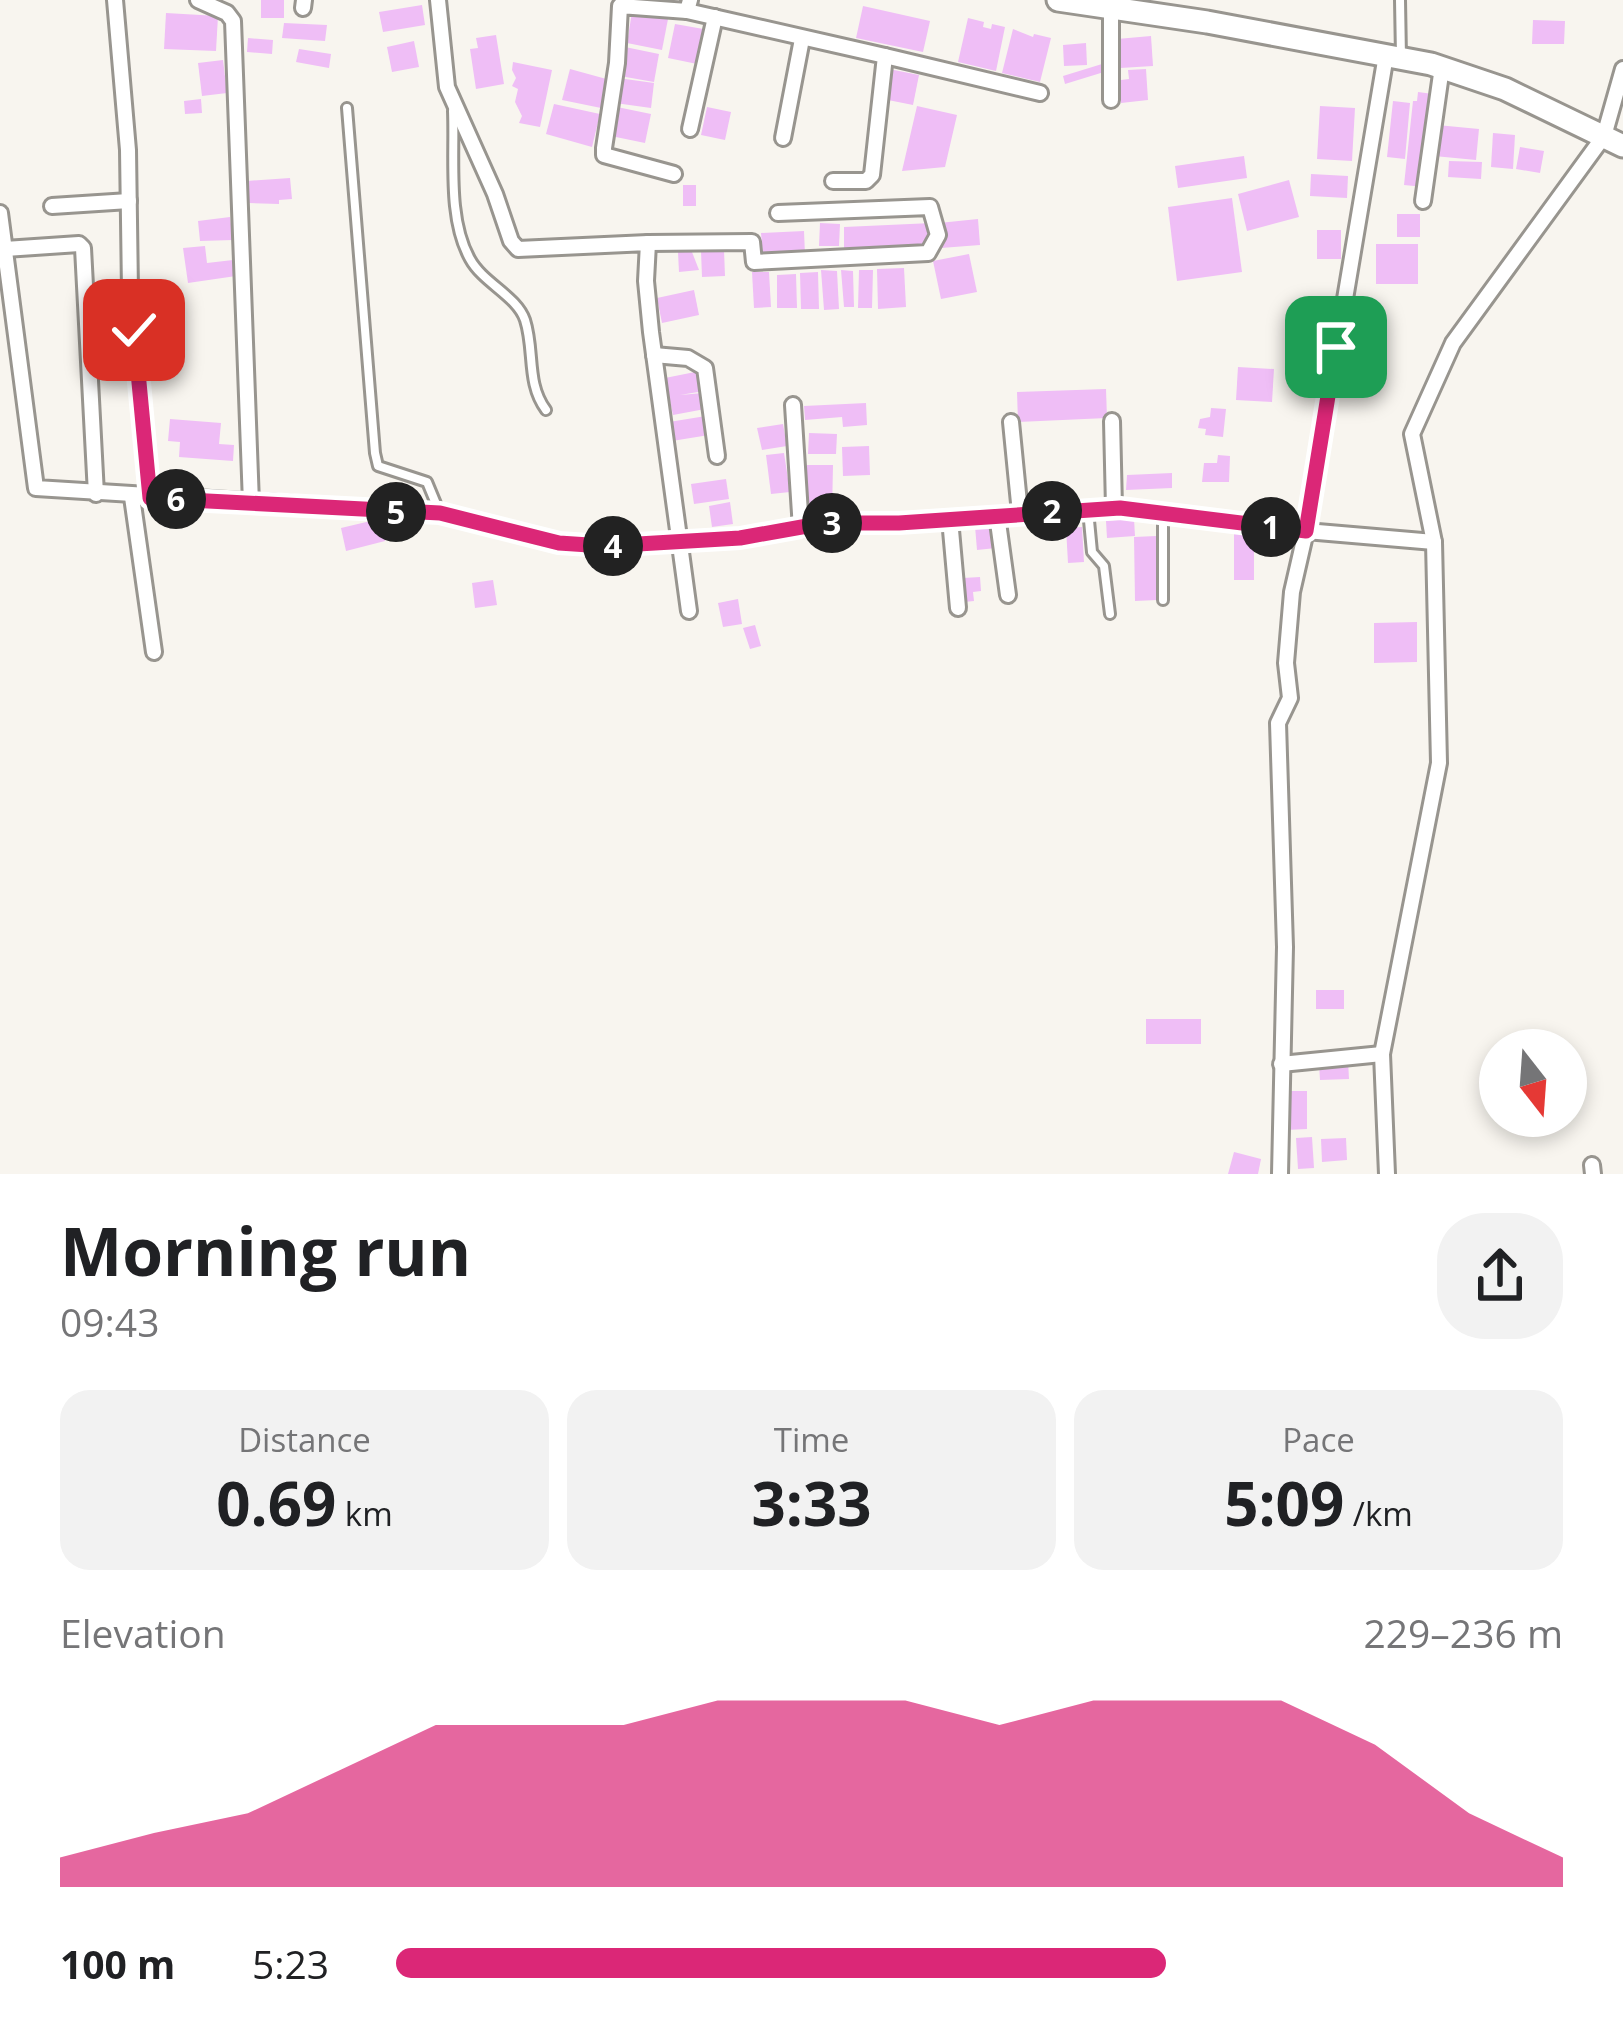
<!DOCTYPE html>
<meta charset="utf-8">
<style>
:root{--surface:#fff;--page:#f2f2f2;--text:#202124;--muted:#757577;--accent:#db2777}
body{margin:0;font-family:"Open Sans",sans-serif;background:var(--page);color:var(--text);height:100vh;display:flex;flex-direction:column;font-size:45px;white-space:nowrap}
*{box-sizing:border-box;margin:0}
p{font-size:39px;color:var(--muted)}
.icon{flex:none;width:66px;height:66px;fill:none;stroke:currentColor;stroke-width:2;stroke-linecap:round;stroke-linejoin:round}
.map{position:relative;height:1174px;overflow:hidden}
.details{display:flex;flex-direction:column;background:var(--surface);flex:1}
.details>*{flex:none}
.needle{width:78px;rotate:163deg}
.fabs{position:absolute;left:1479px;top:1029px;display:grid;gap:24px}
.fabs a{display:grid;place-items:center;width:108px;height:108px;border-radius:50%;background:var(--surface);box-shadow:0 6px 18px #0003;font-size:60px}
.pin{position:absolute;display:grid;place-items:center;width:102px;height:102px;color:#fff;margin:-51px;border-radius:24px;box-shadow:0 6px 18px #0006}
.km{position:absolute;width:60px;height:60px;margin:-30px;border-radius:50%;background:#222;color:#fff;font-size:33px;line-height:60px;text-align:center}
.round{display:grid;place-items:center;flex:none;width:126px;height:126px;border-radius:48px;background:var(--page)}
.overview{display:flex;align-items:center;justify-content:space-between;height:204px;padding:0 60px}
h1{font-size:66px;font-weight:700;line-height:90px}
.stats{display:grid;grid-template-columns:repeat(3,1fr);gap:18px;height:204px;padding:12px 60px}
.stats div{display:grid;align-content:center;border-radius:30px;background:var(--page);text-align:center}
.stats b{font-size:60px;font-weight:700}
.stats small{font-size:33px;font-weight:400}
.stats p{font-size:33px}
.chart{height:336px;padding:24px 60px}
.chart p{display:flex;justify-content:space-between}
.chart svg{width:100%;height:216px;margin-top:12px;fill:var(--accent);opacity:.7}
ul{padding:0 60px;list-style:none;font-size:39px}
li{display:grid;grid-template-columns:192px 144px 1fr;align-items:center;height:90px}
li i{height:30px;border-radius:15px;background:var(--accent)}
.map>svg:first-child{display:block}
.building{fill:#efbef6}
.lines{fill:none;stroke-linecap:round;stroke-linejoin:round}
.lane-casing{stroke:#98958f;stroke-width:14}
.street-casing{stroke:#98958f;stroke-width:20}
.secondary-casing{stroke:#98958f;stroke-width:27}
.lane{stroke:#fff;stroke-width:8}
.street{stroke:#fff;stroke-width:14}
.secondary{stroke:#fff;stroke-width:21}
.route-casing{stroke:#fff;stroke-width:24}
.route{stroke:#db2777;stroke-width:15}
</style>
<div class="map">
<svg width="1623" height="1174" viewBox="0 0 1623 1174">
<rect width="100%" height="100%" fill="#f8f5ef"/>
<g class="building">
<rect x="261" y="0" width="23" height="18"/>
<polygon points="422,5 425,25 383,32 379,12"/>
<polygon points="863,6 930,21 923,52 856,38"/>
<polygon points="632,12 668,19 662,50 627,43"/>
<polygon points="166,13 218,16 216,51 164,49"/>
<polygon points="968,18 984,22 983,27 991,29 992,24 1005,27 996,71 958,62"/>
<polygon points="1533,20 1565,21 1564,44 1532,44"/>
<polygon points="284,23 327,25 325,41 282,38"/>
<polygon points="675,24 709,30 702,65 668,58"/>
<polygon points="1013,29 1033,37 1034,34 1051,38 1040,82 1002,73"/>
<polygon points="496,35 504,84 476,89 470,49 478,48 476,38"/>
<polygon points="1151,36 1153,66 1120,68 1117,39"/>
<polygon points="248,38 273,40 272,54 247,52"/>
<polygon points="414,41 419,67 392,72 387,47"/>
<polygon points="1086,43 1087,65 1064,66 1063,45"/>
<polygon points="625,47 659,54 654,82 620,76"/>
<polygon points="299,49 331,54 329,68 296,62"/>
<polygon points="223,60 227,93 202,96 198,63"/>
<polygon points="513,62 552,70 540,127 519,123 522,116 515,102 518,89 512,86 516,78 512,70"/>
<polygon points="1102,64 1104,72 1065,84 1063,76"/>
<polygon points="570,69 610,80 606,109 562,100"/>
<polygon points="889,69 919,75 913,105 883,99"/>
<polygon points="1146,69 1148,100 1121,103 1121,80 1129,79 1128,70"/>
<polygon points="618,78 654,83 651,108 615,103"/>
<polygon points="1418,92 1433,94 1424,187 1404,185 1413,101 1417,101"/>
<polygon points="201,99 202,113 185,114 184,101"/>
<polygon points="1393,101 1410,103 1405,159 1387,157"/>
<polygon points="554,104 600,114 592,147 546,134"/>
<polygon points="917,106 957,115 945,167 902,171"/>
<polygon points="1320,106 1355,108 1352,161 1317,159"/>
<polygon points="617,107 651,114 645,143 611,136"/>
<polygon points="707,107 731,112 725,140 701,135"/>
<polygon points="1437,125 1479,129 1476,160 1434,156"/>
<polygon points="1493,133 1515,135 1513,169 1491,167"/>
<polygon points="1520,147 1544,151 1540,173 1516,169"/>
<polygon points="1244,156 1247,178 1178,188 1175,166"/>
<polygon points="1449,161 1482,162 1481,179 1448,177"/>
<polygon points="1311,174 1348,176 1347,198 1310,196"/>
<polygon points="290,178 292,199 279,200 279,204 249,203 247,181"/>
<polygon points="1289,180 1299,217 1247,231 1238,194"/>
<rect x="683" y="185" width="13" height="21"/>
<polygon points="1232,198 1242,272 1177,281 1168,207"/>
<rect x="1397" y="214" width="23" height="23"/>
<polygon points="230,217 233,240 200,241 198,221"/>
<polygon points="978,219 980,245 941,248 939,223"/>
<polygon points="820,223 840,224 839,246 819,246"/>
<polygon points="932,223 930,245 844,253 844,227"/>
<rect x="1317" y="230" width="24" height="29"/>
<polygon points="804,231 805,255 763,257 761,233"/>
<rect x="1376" y="244" width="42" height="40"/>
<polygon points="205,246 207,263 233,260 236,276 188,283 183,248"/>
<polygon points="724,250 725,276 702,277 701,251"/>
<polygon points="678,252 692,252 699,270 679,272"/>
<polygon points="969,254 977,292 941,299 933,261"/>
<polygon points="904,268 906,307 878,309 877,269"/>
<polygon points="821,270 837,271 839,309 824,310"/>
<polygon points="841,270 853,271 854,307 844,307"/>
<polygon points="859,270 873,270 872,308 858,308"/>
<polygon points="752,272 769,272 771,307 754,308"/>
<polygon points="818,272 819,309 801,309 800,273"/>
<polygon points="796,274 797,308 777,308 777,275"/>
<polygon points="694,290 699,315 662,323 657,298"/>
<polygon points="1238,367 1274,369 1272,402 1236,400"/>
<polygon points="700,371 704,391 680,395 703,393 705,409 673,415 665,378"/>
<polygon points="1106,389 1107,418 1018,422 1017,392"/>
<polygon points="866,403 867,425 843,427 842,417 805,420 804,406"/>
<polygon points="1211,408 1226,409 1223,437 1205,435 1206,429 1198,428 1200,419 1210,417"/>
<polygon points="706,416 709,435 672,441 669,422"/>
<polygon points="170,419 221,423 219,444 234,445 233,461 179,457 180,442 168,441"/>
<polygon points="783,424 787,446 762,450 757,428"/>
<polygon points="809,433 837,434 836,454 808,454"/>
<polygon points="869,446 870,475 843,476 842,447"/>
<polygon points="784,453 790,492 771,494 766,455"/>
<polygon points="1218,455 1230,456 1229,482 1202,482 1204,463 1217,463"/>
<polygon points="807,465 833,465 832,514 806,514"/>
<polygon points="1172,473 1172,488 1126,490 1127,475"/>
<polygon points="726,479 729,499 694,504 691,484"/>
<polygon points="730,502 733,524 712,527 709,506"/>
<polygon points="379,519 385,541 346,551 341,528"/>
<polygon points="1134,519 1135,536 1107,538 1106,521"/>
<polygon points="993,524 996,548 977,550 975,526"/>
<polygon points="1082,527 1084,562 1068,563 1066,528"/>
<rect x="1234" y="534" width="20" height="46"/>
<polygon points="1156,536 1157,600 1135,601 1134,537"/>
<polygon points="980,577 981,591 973,592 974,601 964,602 963,578"/>
<polygon points="493,580 497,605 475,608 472,583"/>
<polygon points="738,599 742,624 723,627 718,603"/>
<polygon points="1417,622 1417,662 1374,663 1374,623"/>
<polygon points="755,625 761,646 750,649 743,628"/>
<rect x="1316" y="990" width="28" height="19"/>
<rect x="1146" y="1019" width="55" height="25"/>
<polygon points="1348,1061 1349,1079 1320,1080 1319,1063"/>
<polygon points="1286,1091 1307,1091 1307,1129 1286,1130"/>
<polygon points="1312,1137 1314,1168 1298,1169 1296,1138"/>
<polygon points="1346,1138 1347,1160 1322,1162 1321,1139"/>
<polygon points="1234,1152 1261,1159 1258,1174 1228,1174"/>
</g>
<g class="lines">
<defs>
<g id="lane">
<polyline points="1400,0 1401,57"/>
<polyline points="347,108 375,453 378,466 427,482 439,511"/>
<path d="M453,111C455,157 447,218 470,259C483,283 517,296 525,320C535,351 526,383 546,410"/>
<polyline points="1088,510 1092,552 1104,566 1110,614"/>
<polyline points="1163,515 1163,600"/>
</g>
<g id="street">
<polyline points="115,0 128,150 130,291 150,498"/>
<polyline points="198,0 227,13 233,21 251,503"/>
<polyline points="438,0 447,87 495,194 511,241 518,249 648,243 646,281 651,332 689,611"/>
<polyline points="303,8 304,0"/>
<polyline points="687,11 885,56 872,175 866,181 833,181"/>
<polyline points="885,56 1040,93"/>
<polyline points="1111,100 1111,10"/>
<polyline points="690,129 715,17"/>
<polyline points="783,138 802,39"/>
<polyline points="674,174 604,155 604,148 617,63 620,6 687,11 690,0"/>
<polyline points="1423,201 1442,67"/>
<polyline points="52,206 129,201"/>
<polyline points="0,213 36,488 439,513 559,543 604,546 740,538 824,523 899,523 1120,508 1306,531 1434,542"/>
<polyline points="648,243 752,242 754,262 928,253 938,235 930,207 778,213"/>
<polyline points="5,249 79,244 83,248 96,494"/>
<polyline points="654,355 688,358 705,368 717,456"/>
<polyline points="793,405 801,529"/>
<polyline points="1112,421 1114,508"/>
<polyline points="1011,422 1020,513"/>
<polyline points="132,497 154,652"/>
<polyline points="997,515 1008,595"/>
<polyline points="950,519 958,608"/>
<polyline points="1281,1064 1382,1054"/>
<polyline points="1592,1165 1593,1174"/>
<polyline points="1280,1174 1285,947 1278,723 1290,698 1286,663 1292,592 1306,531 1386,55"/>
<polyline points="1387,1174 1382,1054 1439,763 1434,542 1412,434 1453,343 1604,136 1623,69"/>
</g>
<polyline id="secondary" points="1058,0 1207,22 1431,64 1505,89 1623,146"/>
</defs>
<use href="#lane" class="lane-casing"/>
<use href="#street" class="street-casing"/>
<use href="#secondary" class="secondary-casing"/>
<use href="#lane" class="lane"/>
<use href="#street" class="street"/>
<use href="#secondary" class="secondary"/>
</g>
<g class="lines">
<defs>
<polyline id="route" points="134,330 150,498 440,513 559,543 604,546 740,538 824,523 899,523 1120,508 1306,531 1336,347"/>
</defs>
<use href="#route" class="route-casing"/>
<use href="#route" class="route"/>
</g>
</svg>
<div class="fabs">
<a><svg class="needle" viewBox="-14 -14 28 28"><path d="M0-13l5 13h-10z" fill="#e53935"/><path d="M0 13l5-13h-10z" fill="#757577"/></svg></a>
</div>
<div class="pin" style="left:1336px;top:347px;background:#1e9e55"><svg class="icon" aria-label="arrive" viewBox="0 0 24 24"><path d="M6 21V4h12l-3 4 3 4H6"/></svg></div>
<div class="pin" style="left:134px;top:330px;background:#d93025"><svg class="icon" aria-label="check" viewBox="0 0 24 24"><path d="M5 12l5 5 9-10"/></svg></div>
<b class="km" style="left:1271px;top:527px">1</b>
<b class="km" style="left:1052px;top:511px">2</b>
<b class="km" style="left:832px;top:523px">3</b>
<b class="km" style="left:613px;top:546px">4</b>
<b class="km" style="left:396px;top:512px">5</b>
<b class="km" style="left:176px;top:499px">6</b>
</div>
<section class="details">
<div class="overview"><div><h1>Morning run</h1><p>09:43</p></div><a class="round"><svg class="icon" aria-label="share" viewBox="0 0 24 24"><path d="M12 15V3M7 8l5-5 5 5M5 13v7h14v-7"/></svg></a></div>
<div class="stats">
<div><p>Distance</p><b>0.69<small> km</small></b></div>
<div><p>Time</p><b>3:33</b></div>
<div><p>Pace</p><b>5:09<small> /km</small></b></div>
</div>
<div class="chart"><p><span>Elevation</span>229–236 m</p>
<svg viewBox="0 0 160 44" preserveAspectRatio="none"><path d="M0 44V38L10 33L20 29L30 20L40 11L50 11L60 11L70 6L80 6L90 6L100 11L110 6L120 6L130 6L140 15L150 29L160 38V44z"/></svg>
</div>
<ul>
<li><b>100 m</b>5:23<i style="width:66%"></i></li>
</ul>
</section>
